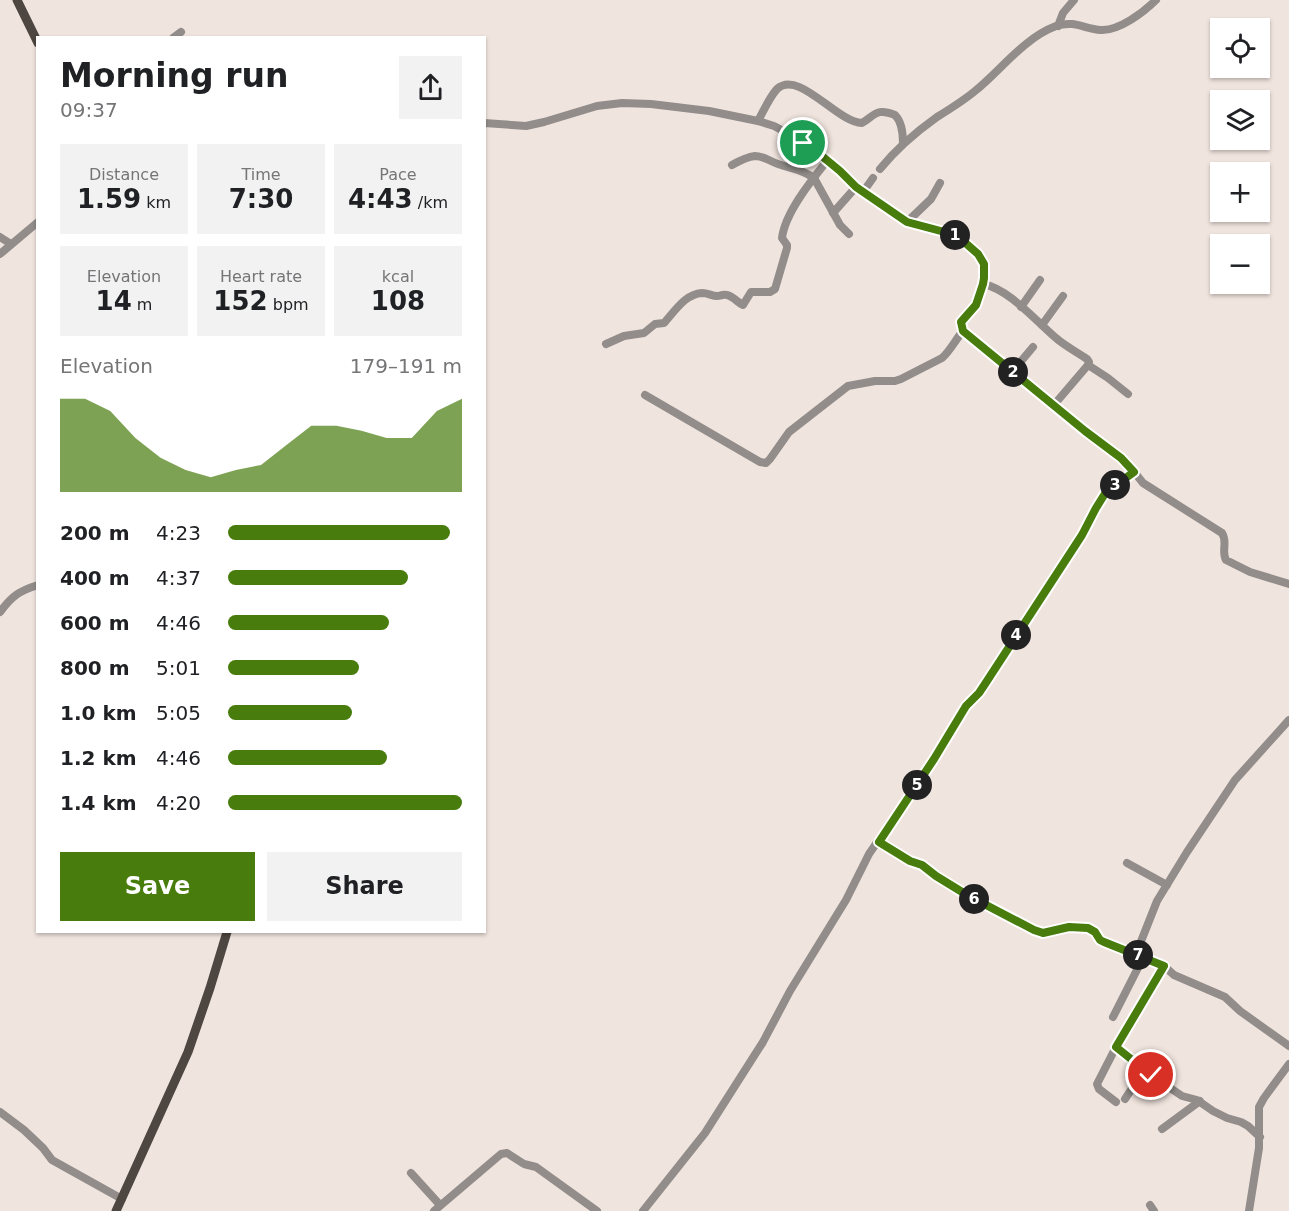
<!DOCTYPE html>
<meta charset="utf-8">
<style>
:root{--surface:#fff;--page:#f2f2f2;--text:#202124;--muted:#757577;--accent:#487c0d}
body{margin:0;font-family:"DejaVu Sans",sans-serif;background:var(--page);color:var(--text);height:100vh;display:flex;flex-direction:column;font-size:22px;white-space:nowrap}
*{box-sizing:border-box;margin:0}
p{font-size:20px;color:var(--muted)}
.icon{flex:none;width:33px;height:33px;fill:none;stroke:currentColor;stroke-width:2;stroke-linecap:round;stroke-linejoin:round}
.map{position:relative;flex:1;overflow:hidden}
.panel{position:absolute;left:36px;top:36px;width:450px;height:897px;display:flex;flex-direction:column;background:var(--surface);border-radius:0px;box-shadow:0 2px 4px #0004}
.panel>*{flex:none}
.tools{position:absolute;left:1210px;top:18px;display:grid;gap:12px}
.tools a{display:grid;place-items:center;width:60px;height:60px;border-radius:0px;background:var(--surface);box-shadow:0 2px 4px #0004;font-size:30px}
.pin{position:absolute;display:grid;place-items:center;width:51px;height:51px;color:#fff;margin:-26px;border:3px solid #fff;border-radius:50%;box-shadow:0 2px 6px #0007}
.km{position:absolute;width:30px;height:30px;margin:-15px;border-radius:50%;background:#222;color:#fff;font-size:16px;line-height:30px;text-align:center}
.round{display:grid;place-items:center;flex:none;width:63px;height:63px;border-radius:0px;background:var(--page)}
.overview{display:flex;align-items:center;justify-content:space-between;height:102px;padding:0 24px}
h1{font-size:33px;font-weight:700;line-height:45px}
.stats{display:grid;grid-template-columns:repeat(3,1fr);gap:9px;height:102px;padding:6px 24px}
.stats div{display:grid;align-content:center;border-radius:0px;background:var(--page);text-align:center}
.stats b{font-size:26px;font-weight:700}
.stats small{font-size:16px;font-weight:400}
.stats p{font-size:16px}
.chart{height:168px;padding:12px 24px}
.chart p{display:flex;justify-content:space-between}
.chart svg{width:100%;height:108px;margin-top:6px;fill:var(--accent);opacity:.7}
.action{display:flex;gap:12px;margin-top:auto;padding:12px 24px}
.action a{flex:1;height:69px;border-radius:0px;background:var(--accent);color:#fff;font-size:24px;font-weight:700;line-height:69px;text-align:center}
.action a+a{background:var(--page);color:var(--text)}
ul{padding:0 24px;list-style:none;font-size:20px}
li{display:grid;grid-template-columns:96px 72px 1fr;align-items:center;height:45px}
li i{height:15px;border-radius:8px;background:var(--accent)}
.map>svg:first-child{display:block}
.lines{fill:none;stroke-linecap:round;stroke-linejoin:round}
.minor{stroke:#928d8a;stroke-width:8}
.major{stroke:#4d4641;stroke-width:9}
.route-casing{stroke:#fff;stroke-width:12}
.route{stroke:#487c0d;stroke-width:8}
</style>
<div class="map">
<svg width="1289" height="1211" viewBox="0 0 1289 1211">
<rect width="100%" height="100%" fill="#f0e4de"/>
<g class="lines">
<g class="minor">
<polyline points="1058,26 1063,13 1074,0"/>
<polyline points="173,38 181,32"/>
<path d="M758,121C764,110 769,98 777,89C799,69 836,122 862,123C876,114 877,108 895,115C902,122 903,133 903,143"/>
<path d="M484,123L526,126L544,122L597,106L622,103L651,104L709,111L758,121L774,126L789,134L817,152L840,171L856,187L907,222L952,234L962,240L978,253L984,264V278L983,284L976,305L961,323L963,331L1085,431L1121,458L1128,464L1143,483L1222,533C1228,542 1221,551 1226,560L1250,572L1289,584"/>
<path d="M732,165C739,161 746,157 755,156C764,156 769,161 778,164C792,169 801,169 814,178L840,225L849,234"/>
<path d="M880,169C897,148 916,132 937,117C950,109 963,101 975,91C1001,70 1024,38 1056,26C1075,20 1084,29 1101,30C1119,31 1144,12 1156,0"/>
<polyline points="863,192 873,178"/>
<polyline points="833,213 856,187"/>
<polyline points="907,222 931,199 940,183"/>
<polyline points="0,237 11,244"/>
<polyline points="0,254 38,222"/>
<path d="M983,284C1009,289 1036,321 1056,338C1065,346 1077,352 1087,359L1089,362L1088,365L1108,378L1128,394"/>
<polyline points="1021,307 1040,280"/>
<polyline points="1042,325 1063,296"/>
<path d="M606,344L624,336L644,333L655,324L664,323C675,311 685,294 702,293C708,293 712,296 717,296C721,296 722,294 727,295C733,296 738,303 743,305L751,292H770L775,289L787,248V245L782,238C785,213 811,181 827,161"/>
<polyline points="1012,372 1033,347"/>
<path d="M645,395L760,462L766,463L770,459L789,432L848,386L875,381H895L901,379L942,358C950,351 956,339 963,331"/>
<polyline points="1053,406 1088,365"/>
<path d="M0,612C12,596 19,591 38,585"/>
<polyline points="879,841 910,861 922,865 936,876 967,895 1034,930 1043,933 1061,928 1074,927 1093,930 1104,942 1164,966 1174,975 1225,997 1240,1011 1289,1046"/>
<polyline points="1127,863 1167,885"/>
<polyline points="1136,954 1157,901 1187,852 1235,780 1289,720"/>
<polyline points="1164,966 1116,1047 1157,1079 1182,1096 1197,1100 1213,1111 1227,1118 1241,1122 1248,1126 1260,1137"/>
<polyline points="1113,1017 1143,958"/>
<polyline points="1125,1099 1135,1084 1155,1058 1167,1065"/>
<polyline points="1116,1102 1099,1089 1097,1084 1116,1047"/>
<polyline points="0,1112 24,1130 43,1148 52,1160 122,1199"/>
<polyline points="1162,1129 1200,1101"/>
<polyline points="411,1173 440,1205"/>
<polyline points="1150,1205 1154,1211"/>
<polyline points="434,1211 501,1154 507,1153 524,1164 536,1167 597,1211"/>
<polyline points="643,1211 705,1133 763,1042 790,991 846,900 869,854 934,759 966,706 979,693 985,684 1081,535 1102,498 1111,487 1134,472"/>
<polyline points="1249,1211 1259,1148 1259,1107 1264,1098 1289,1064"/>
</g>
<g class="major">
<polyline points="17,0 38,43"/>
<polyline points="116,1211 188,1052 210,988 227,932"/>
</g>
</g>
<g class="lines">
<defs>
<polyline id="route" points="803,143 817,152 840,171 856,187 907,222 952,234 962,240 978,254 984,264 984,278 983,284 976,305 961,322 963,331 1085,431 1121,458 1134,472 1106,492 1096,508 1082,535 985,684 979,693 966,706 934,759 879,842 910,861 922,865 936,876 967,895 1034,930 1043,933 1069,927 1088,928 1095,932 1100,940 1104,942 1164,966 1116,1047 1151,1075"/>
</defs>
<use href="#route" class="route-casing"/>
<use href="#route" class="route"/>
</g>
</svg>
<div class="tools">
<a><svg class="icon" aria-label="locate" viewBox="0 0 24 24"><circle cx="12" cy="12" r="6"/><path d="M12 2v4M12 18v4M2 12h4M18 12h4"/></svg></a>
<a><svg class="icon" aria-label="layers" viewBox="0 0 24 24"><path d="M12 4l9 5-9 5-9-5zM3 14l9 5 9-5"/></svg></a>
<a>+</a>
<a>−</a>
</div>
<div class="pin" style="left:803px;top:143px;background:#1e9e55"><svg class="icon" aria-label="arrive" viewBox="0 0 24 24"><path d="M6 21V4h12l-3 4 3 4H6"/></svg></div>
<div class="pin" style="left:1151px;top:1075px;background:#d93025"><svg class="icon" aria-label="check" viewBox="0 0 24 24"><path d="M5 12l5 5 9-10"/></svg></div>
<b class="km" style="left:955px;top:235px">1</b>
<b class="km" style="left:1013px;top:372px">2</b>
<b class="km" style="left:1115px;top:485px">3</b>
<b class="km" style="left:1016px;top:635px">4</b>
<b class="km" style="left:917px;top:785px">5</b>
<b class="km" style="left:974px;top:899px">6</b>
<b class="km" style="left:1138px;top:955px">7</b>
<section class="panel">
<div class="overview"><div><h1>Morning run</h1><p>09:37</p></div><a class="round"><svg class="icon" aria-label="share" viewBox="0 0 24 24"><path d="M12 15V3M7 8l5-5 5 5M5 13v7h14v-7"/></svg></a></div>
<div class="stats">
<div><p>Distance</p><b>1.59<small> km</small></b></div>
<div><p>Time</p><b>7:30</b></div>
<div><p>Pace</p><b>4:43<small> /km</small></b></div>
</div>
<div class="stats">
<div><p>Elevation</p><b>14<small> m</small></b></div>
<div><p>Heart rate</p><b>152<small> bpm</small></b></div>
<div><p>kcal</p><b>108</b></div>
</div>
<div class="chart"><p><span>Elevation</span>179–191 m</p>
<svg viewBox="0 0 160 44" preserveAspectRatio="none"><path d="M0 44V6L10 6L20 11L30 22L40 30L50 35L60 38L70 35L80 33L90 25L100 17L110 17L120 19L130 22L140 22L150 11L160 6V44z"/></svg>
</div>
<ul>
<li><b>200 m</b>4:23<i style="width:95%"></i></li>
<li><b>400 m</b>4:37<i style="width:77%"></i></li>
<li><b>600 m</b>4:46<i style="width:69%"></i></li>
<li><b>800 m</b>5:01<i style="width:56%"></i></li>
<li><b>1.0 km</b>5:05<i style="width:53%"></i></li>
<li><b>1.2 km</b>4:46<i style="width:68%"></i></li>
<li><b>1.4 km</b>4:20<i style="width:100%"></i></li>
</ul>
<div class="action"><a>Save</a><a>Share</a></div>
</section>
</div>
